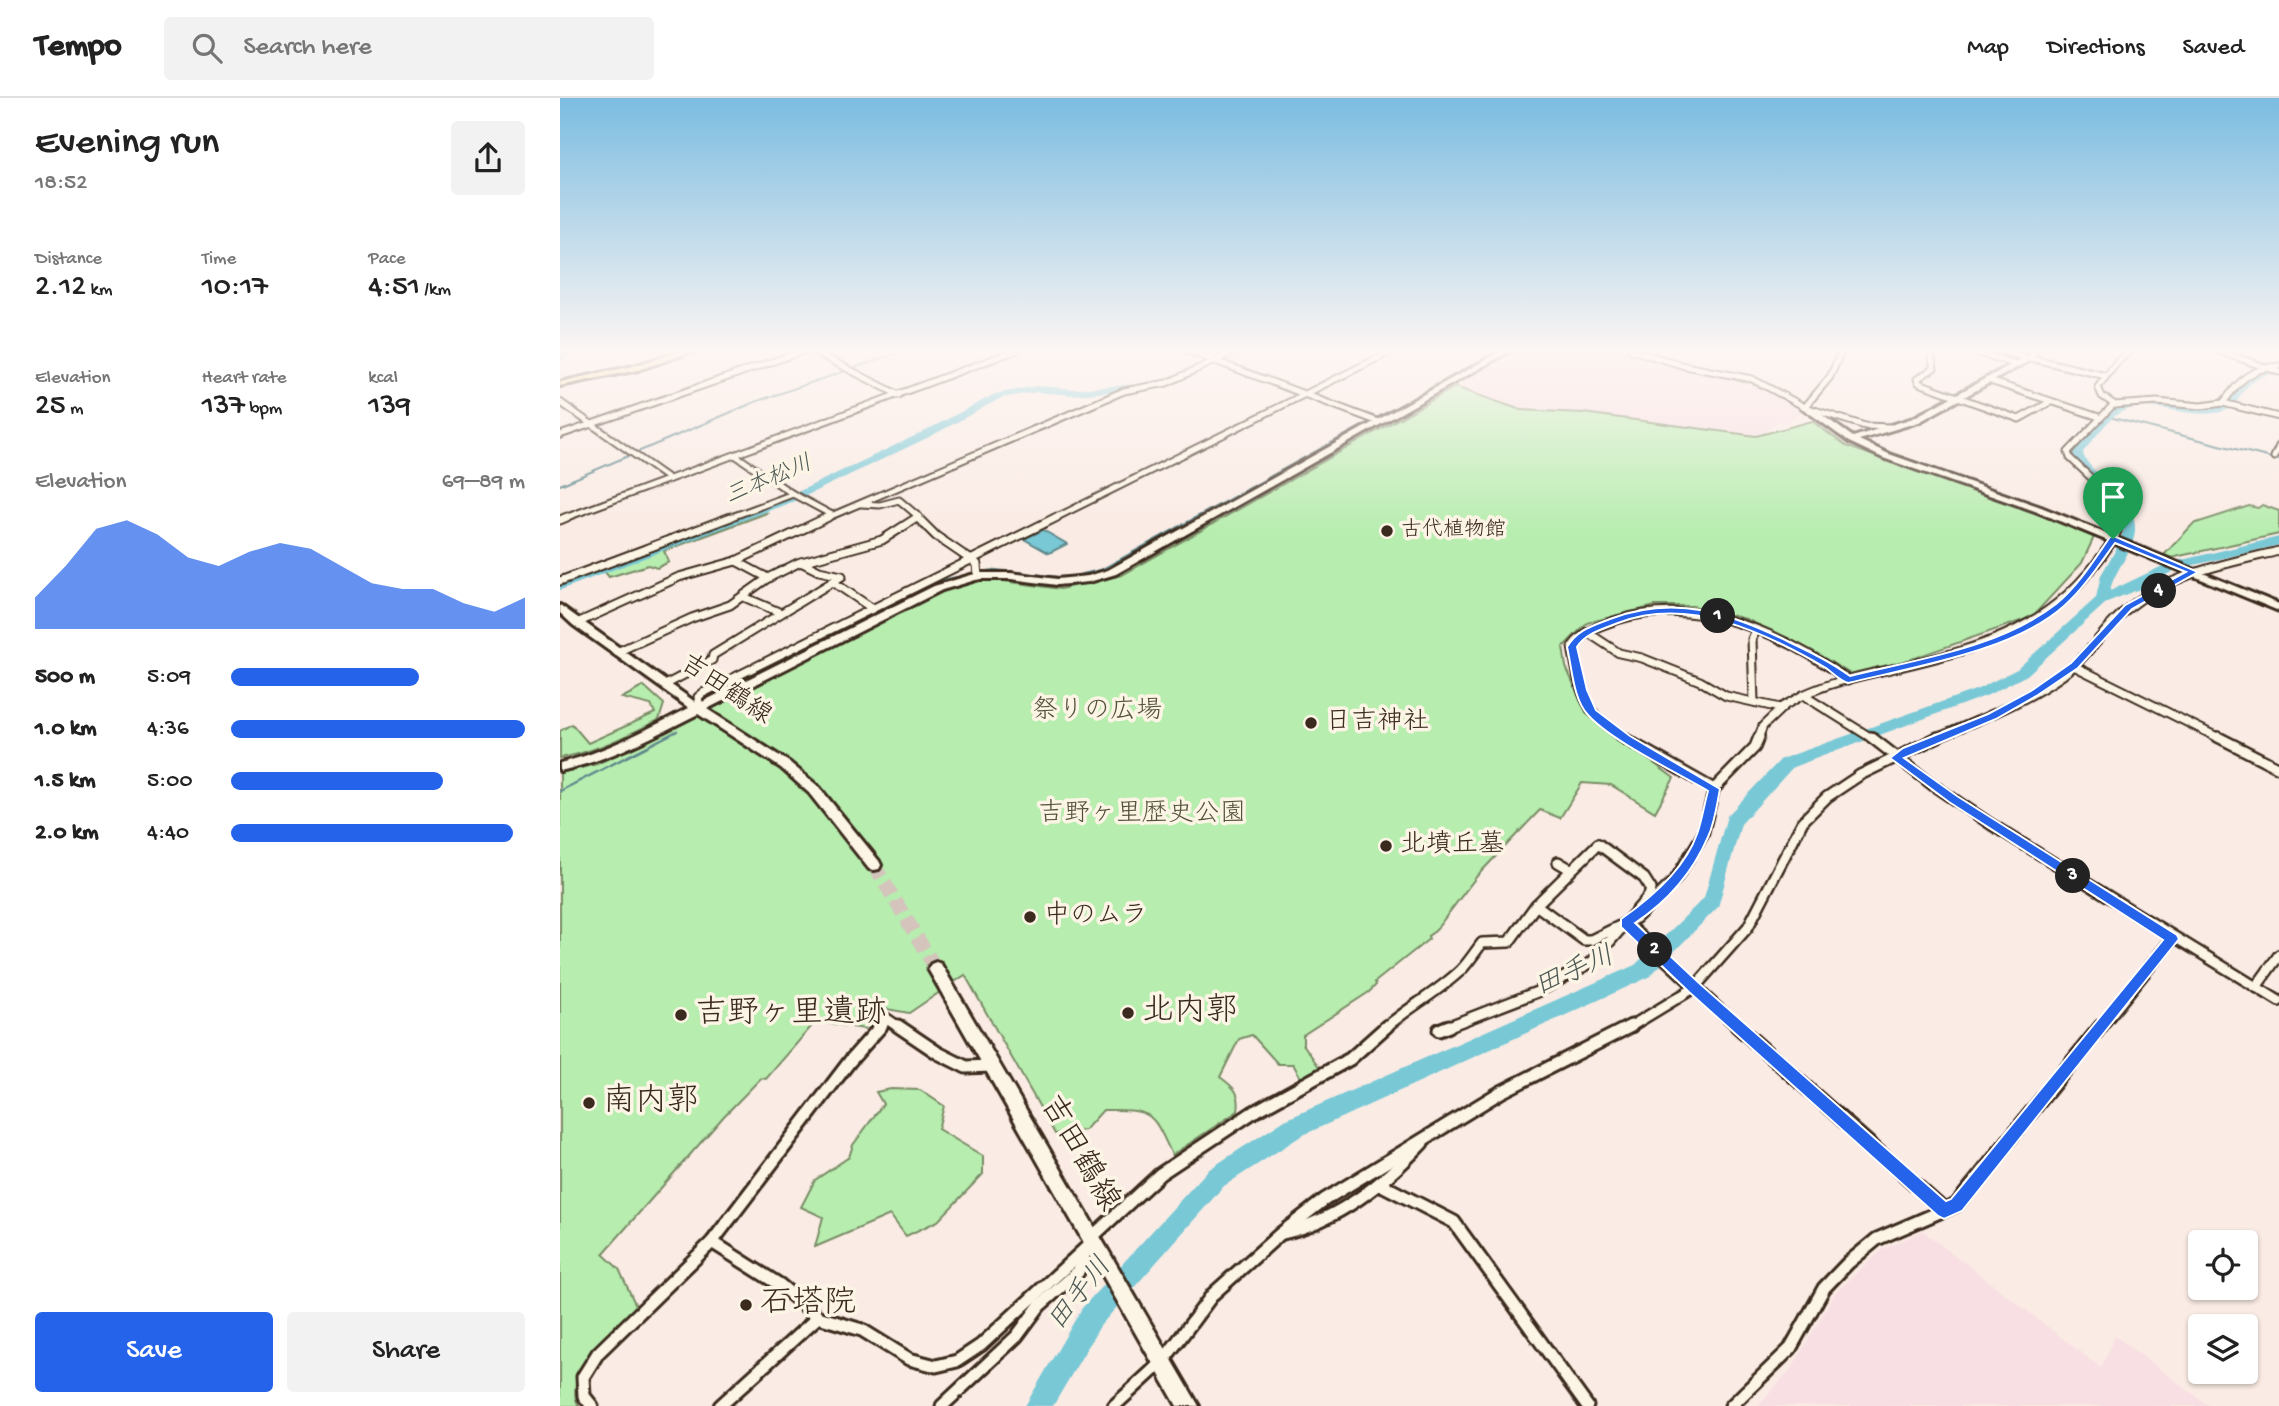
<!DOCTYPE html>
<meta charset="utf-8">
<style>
:root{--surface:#fff;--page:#f2f2f2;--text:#222;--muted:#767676;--line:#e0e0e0;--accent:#2563eb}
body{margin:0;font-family:"Gochi Hand","Klee One",sans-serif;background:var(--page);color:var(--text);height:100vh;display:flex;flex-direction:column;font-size:26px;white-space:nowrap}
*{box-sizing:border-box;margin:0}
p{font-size:23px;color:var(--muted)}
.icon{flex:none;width:38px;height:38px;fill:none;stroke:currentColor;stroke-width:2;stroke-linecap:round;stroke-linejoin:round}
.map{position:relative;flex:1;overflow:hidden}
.panel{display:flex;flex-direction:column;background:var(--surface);width:560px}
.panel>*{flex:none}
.buttons{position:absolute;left:1628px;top:1132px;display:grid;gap:14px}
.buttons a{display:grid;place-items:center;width:70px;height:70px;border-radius:7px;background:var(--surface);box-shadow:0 2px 5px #0004;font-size:35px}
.pin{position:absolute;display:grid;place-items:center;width:60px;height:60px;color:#fff;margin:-72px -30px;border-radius:50% 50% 50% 0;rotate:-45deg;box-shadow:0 0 7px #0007}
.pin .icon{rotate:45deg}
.km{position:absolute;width:35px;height:35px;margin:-18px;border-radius:50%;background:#222;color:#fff;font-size:19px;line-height:35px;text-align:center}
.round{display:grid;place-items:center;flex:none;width:74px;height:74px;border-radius:7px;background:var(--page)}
.headline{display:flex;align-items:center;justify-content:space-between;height:119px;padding:0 35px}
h1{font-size:38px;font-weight:600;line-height:52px}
.figures{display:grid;grid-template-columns:repeat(3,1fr);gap:10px;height:119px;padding:7px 35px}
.figures div{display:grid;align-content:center}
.figures b{font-size:30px;font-weight:600}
.figures small{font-size:19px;font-weight:400}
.figures p{font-size:19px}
.chart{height:196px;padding:14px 35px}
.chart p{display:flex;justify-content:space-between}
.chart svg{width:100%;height:126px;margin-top:7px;fill:var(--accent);opacity:.7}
.action{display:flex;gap:14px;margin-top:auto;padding:14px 35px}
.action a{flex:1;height:80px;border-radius:7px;background:var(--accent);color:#fff;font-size:28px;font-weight:600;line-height:80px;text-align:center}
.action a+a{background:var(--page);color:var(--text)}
ul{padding:0 35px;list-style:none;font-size:23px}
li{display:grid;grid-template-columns:112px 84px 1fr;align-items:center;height:52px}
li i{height:18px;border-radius:9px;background:var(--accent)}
header{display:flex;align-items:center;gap:42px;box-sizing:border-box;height:98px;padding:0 35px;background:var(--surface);border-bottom:2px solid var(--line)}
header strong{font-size:33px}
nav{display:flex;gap:38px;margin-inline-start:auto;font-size:24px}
.search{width:490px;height:63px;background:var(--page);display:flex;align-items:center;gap:18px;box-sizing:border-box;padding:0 24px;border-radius:7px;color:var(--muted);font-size:26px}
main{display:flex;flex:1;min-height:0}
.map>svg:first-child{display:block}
.built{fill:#f8dfe3}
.green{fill:#b7edaf;stroke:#798c66;stroke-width:2}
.water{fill:#79c8d6;stroke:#60898c;stroke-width:2}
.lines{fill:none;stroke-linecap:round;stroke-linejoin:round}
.stream-far1{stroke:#60898c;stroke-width:2}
.stream{stroke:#60898c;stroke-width:2.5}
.river{fill:#79c8d6;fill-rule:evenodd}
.secondary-tunnel{stroke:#d4c4bc;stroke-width:14;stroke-dasharray:14 7;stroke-linecap:butt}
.street-far3-casing{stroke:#3b2a1e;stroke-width:9}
.street-far2-casing{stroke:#3b2a1e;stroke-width:11}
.street-far1-casing{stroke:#3b2a1e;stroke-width:14}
.street-casing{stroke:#3b2a1e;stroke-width:17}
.secondary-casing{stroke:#3b2a1e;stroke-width:6}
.primary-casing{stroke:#3b2a1e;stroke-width:6}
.street-far3{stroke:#fcf5e5;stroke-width:5}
.street-far2{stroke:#fcf5e5;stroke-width:7}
.street-far1{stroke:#fcf5e5;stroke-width:9}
.street{stroke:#fcf5e5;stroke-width:11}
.secondary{fill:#fcf5e5;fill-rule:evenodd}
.primary{fill:#fadf96;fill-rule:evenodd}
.route{fill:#2563eb;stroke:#fff;stroke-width:2;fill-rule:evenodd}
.poi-dot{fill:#3b2a1e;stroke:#fcf5e5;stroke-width:2.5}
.labels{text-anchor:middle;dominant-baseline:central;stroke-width:7;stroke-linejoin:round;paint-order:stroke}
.far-poi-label{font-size:21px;fill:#3b2a1e;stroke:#fcf5e5;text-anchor:start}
.far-water-label{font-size:23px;font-style:italic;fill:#4e5955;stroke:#fcf5e5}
.street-label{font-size:26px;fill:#3b2a1e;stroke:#fcf5e5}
.park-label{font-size:26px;fill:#54513b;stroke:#fcf5e5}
.poi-label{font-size:26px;fill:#3b2a1e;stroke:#fcf5e5;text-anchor:start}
.water-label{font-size:28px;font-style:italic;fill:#4e5955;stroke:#fcf5e5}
.near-poi-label{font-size:32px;fill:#3b2a1e;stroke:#fcf5e5;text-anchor:start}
.near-street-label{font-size:32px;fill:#3b2a1e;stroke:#fcf5e5}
</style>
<header>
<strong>Tempo</strong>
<div class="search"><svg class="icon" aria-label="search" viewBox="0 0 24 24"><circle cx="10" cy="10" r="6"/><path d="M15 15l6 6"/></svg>Search here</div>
<nav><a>Map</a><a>Directions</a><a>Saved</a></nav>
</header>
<main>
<section class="panel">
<div class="headline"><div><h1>Evening run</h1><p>18:52</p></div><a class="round"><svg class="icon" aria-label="share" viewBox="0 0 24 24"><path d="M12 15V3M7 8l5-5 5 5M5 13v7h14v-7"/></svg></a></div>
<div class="figures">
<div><p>Distance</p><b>2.12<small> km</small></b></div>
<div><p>Time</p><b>10:17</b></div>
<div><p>Pace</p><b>4:51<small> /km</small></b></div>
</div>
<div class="figures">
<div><p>Elevation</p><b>25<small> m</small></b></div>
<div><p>Heart rate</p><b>137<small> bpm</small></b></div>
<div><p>kcal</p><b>139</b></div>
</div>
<div class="chart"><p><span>Elevation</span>69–89 m</p>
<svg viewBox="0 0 160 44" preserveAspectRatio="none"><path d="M0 44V33L10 22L20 9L30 6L40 11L50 19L60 22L70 17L80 14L90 16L100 22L110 28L120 30L130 30L140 35L150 38L160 33V44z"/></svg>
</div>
<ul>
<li><b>500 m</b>5:09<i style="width:64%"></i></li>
<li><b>1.0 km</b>4:36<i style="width:100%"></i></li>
<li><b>1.5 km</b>5:00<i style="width:72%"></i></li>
<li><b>2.0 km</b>4:40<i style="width:96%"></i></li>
</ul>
<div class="action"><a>Save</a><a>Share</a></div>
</section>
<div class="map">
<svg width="1719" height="1308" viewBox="0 0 1719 1308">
<rect width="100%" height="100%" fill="#faebe4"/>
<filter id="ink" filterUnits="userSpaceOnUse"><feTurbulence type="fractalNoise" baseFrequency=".0143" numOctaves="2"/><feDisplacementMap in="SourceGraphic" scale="14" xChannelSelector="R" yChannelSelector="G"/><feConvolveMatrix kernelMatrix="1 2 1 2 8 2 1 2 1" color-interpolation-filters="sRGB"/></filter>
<g filter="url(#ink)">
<g class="built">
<polygon points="954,252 1063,252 1208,292 1242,313 1227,325 1220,323 1203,335 1194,337 1023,315 962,312 891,288"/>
<polygon points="1363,1133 1541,1270 1555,1238 1649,1308 1198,1308 1232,1270 1275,1195 1323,1151"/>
</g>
<g class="green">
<path d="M895,289L961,312L1023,315L1196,338L1252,323L1286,348L1483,418L1534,439L1522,465L1472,519L1297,580L1254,554L1186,521L1133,508H1095L1027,525L1003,549L1006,569L1027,616L1114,680L1095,714L1051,687L1022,685L1000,720L980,712L917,778L875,833L868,838L869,841L815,884L816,887L809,894L743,937V946L759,969L756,975L742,982L733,966H718L692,937L679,941L660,979C674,989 681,995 678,1013L612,1057C592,1014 593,1011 543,1012L525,1032L495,1036L405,877L349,915L327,911L304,931L256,923L206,981L201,980L164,1018L43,1156L59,1171L77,1210C57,1229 0,1277 19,1308H0V675L37,666L109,632L380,492L413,483H444L500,491L562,477Z"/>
<polygon points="1702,407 1719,413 1719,436 1611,460 1604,457 1633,426 1689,408 1698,410"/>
<polygon points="205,414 207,415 104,453 109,464 97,470 88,467 49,479 44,473"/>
<path d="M84,588L104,606L99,622C67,637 36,654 0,660V633L12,626L28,645L95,615L91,607L62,600Z"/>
<polygon points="331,991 360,992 384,1008 378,1031 423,1058 423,1076 378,1123 346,1138 330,1117 255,1149 263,1119 241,1109 255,1082 289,1059 293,1047 323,1006 316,994"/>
</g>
<polygon class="water" points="483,432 507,446 489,455 464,441"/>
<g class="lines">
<g class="stream-far1">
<polyline points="1549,319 1719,362"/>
<polyline points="0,387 195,304 346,252"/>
<polyline points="633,421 940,252"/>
</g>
<g class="stream">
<polyline points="156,593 383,482 434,472 506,480 541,472 637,419"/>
<polyline points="0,693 117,633"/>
</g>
<g class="river">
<polygon points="6,252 17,252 0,264 0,257"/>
<path d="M1719,268V274C1705,276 1690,283 1682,295C1678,301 1676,308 1669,311C1635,326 1594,299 1561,314C1547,321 1534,342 1523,354C1524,374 1577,396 1575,433C1573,455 1554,472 1550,493L1609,465L1719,439V447L1617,471L1582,490L1547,504L1467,577L1428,597L1233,669L1181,726L1158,809L1089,879L741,1038L664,1088L540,1228L493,1308H465L522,1210L648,1072L725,1022L1075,867L1144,800L1167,718L1221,661L1418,591L1457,571L1536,500L1541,477L1559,446L1563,434L1562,423L1552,402L1514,362L1513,353C1523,340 1537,322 1551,312C1576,294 1630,312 1661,307L1686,281L1700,273Z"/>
<polygon points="581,286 584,287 584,291 514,297 477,294 441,300 371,338 237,402 0,492 0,484 229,398 363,334 435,296 477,288 514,291"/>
</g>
<polyline class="secondary-tunnel" points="314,767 376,871"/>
<defs>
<g id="street-far3">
<polyline points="251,252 339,297"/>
<polyline points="626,252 819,324"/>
<polyline points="1071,252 1125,268 1192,281 1245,309 1305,328 1332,329"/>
<polyline points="1370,252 1374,270 1357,281 1359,285 1459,321 1490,304"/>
<polyline points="1409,252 1458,267"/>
<polyline points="1439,252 1469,261"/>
<polyline points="1475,252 1470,260 1546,278"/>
<polyline points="1656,252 1719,274"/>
<polyline points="647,260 663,252"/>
<polyline points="1427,282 1539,319"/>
<polyline points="0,304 109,381"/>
<path d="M1663,305C1679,283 1690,270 1719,268"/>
<polyline points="1555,307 1542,298 1538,289 1558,263 1572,252"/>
<polyline points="1245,309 1270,279 1282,252"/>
<polyline points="0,337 246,252"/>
<polyline points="1714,359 1719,348"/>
<polyline points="233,396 272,417"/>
<polyline points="301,406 320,407 339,402 359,419 356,421"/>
<polyline points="2,421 457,252"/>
<polyline points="166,421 233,396 175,357"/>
<polyline points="264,421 564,293 607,285 678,252"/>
<polyline points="493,421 834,252"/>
<polyline points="1558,421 1556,412 1544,392 1510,360 1508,354 1553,307 1597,304 1641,308 1663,305 1719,319"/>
</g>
<g id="street-far2">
<polyline points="359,421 376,438 417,466 418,478"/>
<polyline points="0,422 7,419"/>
<polyline points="176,463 208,480"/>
<polyline points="0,483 171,419"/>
<polyline points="273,484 313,511"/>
<polyline points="184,499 221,515"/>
<polyline points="17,525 119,479 176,463 268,419"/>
<polyline points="1027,534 1059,555 1082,560 1140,583 1166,598 1220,610 1243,597 1313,641"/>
<polyline points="57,554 132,520 170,507 208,480 238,465 322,442 358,419"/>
<polyline points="1514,568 1661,641"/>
<polyline points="105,587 152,562 153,557 282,478 259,473 241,464"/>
<path d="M1243,597C1271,584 1301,578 1331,571C1428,548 1495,531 1553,442L1557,433L1558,419"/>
<polyline points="1194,604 1192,541 1196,532"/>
<polyline points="140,610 138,599 143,595 497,419"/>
<path d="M1065,641C1021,612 1021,598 1012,549C1023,533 1039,528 1057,522C1138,498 1222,534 1288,582"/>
<polyline points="1198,641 1203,628 1224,608"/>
<path d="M1374,641C1418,622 1464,605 1503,577C1528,559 1543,531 1566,512C1611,475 1665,466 1719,453"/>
</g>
<g id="street-far1">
<polyline points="1062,639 1154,691"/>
<polyline points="1311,639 1374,688 1432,727 1719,903"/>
<polyline points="1658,639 1719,670"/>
<polyline points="998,764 1010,771"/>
<polyline points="976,807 1024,842 1031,842 1076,820 1115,782 1143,736 1154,691 1195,649 1199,639"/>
<polyline points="1066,825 1179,930"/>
<polyline points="1696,889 1719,857"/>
<polyline points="319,930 327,921 340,930"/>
<path d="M825,930C849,909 878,894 901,872C909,864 915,854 922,845L949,844L976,807L1038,746L1084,780L1091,791L1089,798L1032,864L977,894L884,930"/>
<polyline points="1068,930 1134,890 1188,829 1243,723 1267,699 1300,677 1378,639"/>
<polyline points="1540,930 1612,841"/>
</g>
<g id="street">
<polyline points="338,928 378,955 406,969 431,968"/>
<polyline points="1177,928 1384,1112"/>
<polyline points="879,932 889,928"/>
<polyline points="820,1086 894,1124 1027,1308"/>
<path d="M723,1135C779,1122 823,1086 862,1045"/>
<polyline points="152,1144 220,1187 258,1219 302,1232 349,1261 376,1268 397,1263 421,1247 528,1148 531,1140 600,1076 692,1015 790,961 827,928"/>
<polyline points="32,1308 24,1298 23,1279 38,1255 152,1144 290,963 321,928"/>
<polyline points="160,1308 258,1219"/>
<polyline points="382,1308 457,1238 480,1207 518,1174 526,1153"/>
<polyline points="554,1308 603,1263 653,1196 720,1136 764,1102 941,994 1071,928"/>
<polyline points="1171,1308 1230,1251 1264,1190 1288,1165 1317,1141 1396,1107 1541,928"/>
</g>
<g id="secondary">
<path d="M943,252H952L556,476L529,484L497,487L451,481H419L382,492L147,611L229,664L259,689L319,763L321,767L319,771L314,772L309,771L249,695L221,670L138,616C93,639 49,662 0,673V665C46,654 87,631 129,610L13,527L0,515V507L138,606L374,488L418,475H451L497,481L528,478L548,472Z"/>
<polygon points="1467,258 1474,260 1359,324 1299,342 1329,356 1481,409 1719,506 1719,513 1475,413 1323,360 1289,344 1241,309 1248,307 1293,339 1353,320"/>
<polygon points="376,864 381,866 639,1308 617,1308 371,876 368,871 371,866"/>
</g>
<polygon id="primary" points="125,252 137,252 78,272 0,288 0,284 73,268"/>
</defs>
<use href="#street-far3" class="street-far3-casing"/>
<use href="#street-far2" class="street-far2-casing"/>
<use href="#street-far1" class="street-far1-casing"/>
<use href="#street" class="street-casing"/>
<use href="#secondary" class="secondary-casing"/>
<use href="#primary" class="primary-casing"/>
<use href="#street-far3" class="street-far3"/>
<use href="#street-far2" class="street-far2"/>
<use href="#street-far1" class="street-far1"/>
<use href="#street" class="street"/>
<use href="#secondary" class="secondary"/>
<use href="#primary" class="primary"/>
</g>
</g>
<linearGradient id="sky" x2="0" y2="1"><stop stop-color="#7bbce1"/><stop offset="0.58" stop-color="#fdf6f3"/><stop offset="1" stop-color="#fdf6f3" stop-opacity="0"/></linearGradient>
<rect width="1719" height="436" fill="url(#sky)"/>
<path class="route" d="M1550,439H1556L1638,474L1572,511L1518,570L1478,597L1436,621L1344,660L1397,698L1617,837L1619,841L1402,1113L1384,1121L1378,1118L1129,894L1061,829V821C1091,800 1125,771 1137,736C1142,722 1144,707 1148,693C1116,674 1051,643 1028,617C1013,601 1012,570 1007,549C1017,532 1032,528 1050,521C1115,496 1170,515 1229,544C1250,554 1271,564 1290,578C1358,561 1439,550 1496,506C1518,488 1534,462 1550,439ZM1555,445L1626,474L1565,507L1511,565L1471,593L1428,616L1343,650L1330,660L1389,704L1603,842L1391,1101L1386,1103L1139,885L1075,825C1107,804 1133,774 1148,739C1155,724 1157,706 1160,691L1070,638L1036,612L1027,592L1017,549C1026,535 1043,531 1058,525C1129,498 1204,534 1266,570C1273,575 1279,582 1288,585C1353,569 1454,553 1504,508C1524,490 1539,467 1555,445Z"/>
<g class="poi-dot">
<circle cx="827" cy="433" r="7"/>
<circle cx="751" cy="625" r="7"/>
<circle cx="826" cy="748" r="7"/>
<circle cx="470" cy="819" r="7"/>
<circle cx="568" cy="915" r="7"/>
<circle cx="121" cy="917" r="7"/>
<circle cx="29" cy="1005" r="7"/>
<circle cx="186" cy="1207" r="7"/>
</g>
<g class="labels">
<g class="far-poi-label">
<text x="841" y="433">古代植物館</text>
</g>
<g class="far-water-label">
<text transform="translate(209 383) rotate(-23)">三本松川</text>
</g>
<g class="street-label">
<text transform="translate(165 593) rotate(34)">吉田鶴線</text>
</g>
<g class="park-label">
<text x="537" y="614">祭りの広場</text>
<text x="582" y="717">吉野ヶ里歴史公園</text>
</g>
<g class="poi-label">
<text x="765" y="625">日吉神社</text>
<text x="840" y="748">北墳丘墓</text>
<text x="484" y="819">中のムラ</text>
</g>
<g class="water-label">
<text transform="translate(1015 875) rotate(-24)">田手川</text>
<text transform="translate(521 1197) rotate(-52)">田手川</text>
</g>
<g class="near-poi-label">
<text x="582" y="915">北内郭</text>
<text x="135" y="917">吉野ヶ里遺跡</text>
<text x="43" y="1005">南内郭</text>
<text x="200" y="1207">石塔院</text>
</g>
<g class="near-street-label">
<text transform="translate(518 1056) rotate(60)">吉田鶴線</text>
</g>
</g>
</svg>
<div class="buttons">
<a><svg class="icon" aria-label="locate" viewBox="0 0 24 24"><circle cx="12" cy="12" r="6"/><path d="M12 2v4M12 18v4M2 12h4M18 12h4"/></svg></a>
<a><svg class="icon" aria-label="layers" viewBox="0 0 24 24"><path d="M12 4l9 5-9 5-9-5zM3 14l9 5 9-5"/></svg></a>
</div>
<div class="pin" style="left:1553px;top:441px;background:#1e9e55"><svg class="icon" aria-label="arrive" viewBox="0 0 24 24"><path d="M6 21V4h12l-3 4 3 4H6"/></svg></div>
<b class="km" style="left:1158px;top:518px">1</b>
<b class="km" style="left:1095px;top:852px">2</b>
<b class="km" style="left:1513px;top:778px">3</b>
<b class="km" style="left:1599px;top:493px">4</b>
</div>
</main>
